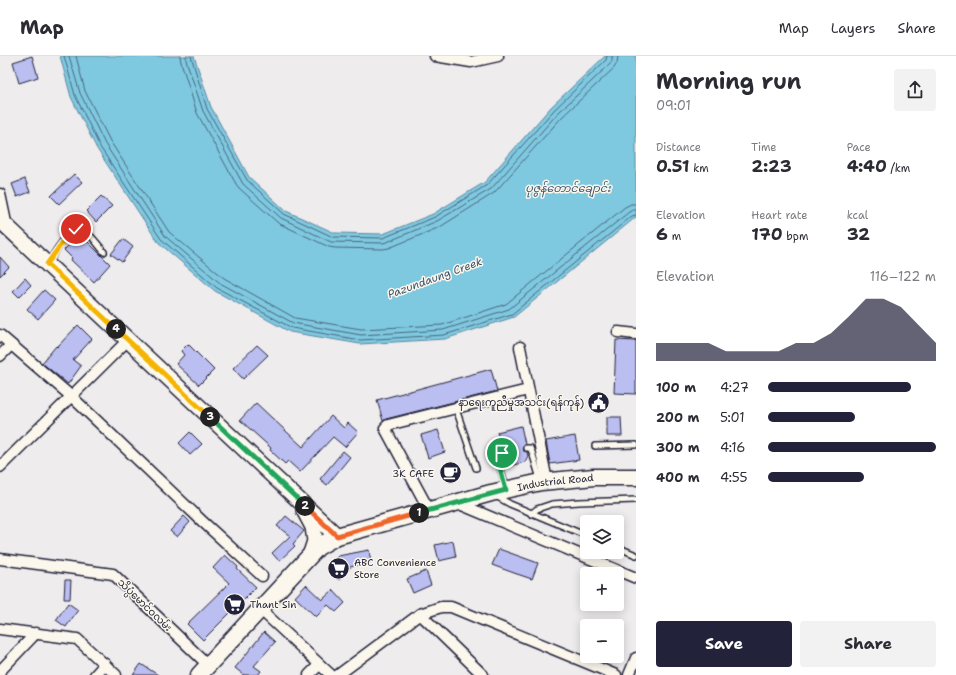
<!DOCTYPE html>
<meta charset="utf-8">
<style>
:root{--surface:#fff;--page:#f2f2f3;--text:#2b2b33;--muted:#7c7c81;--line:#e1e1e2;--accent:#22223b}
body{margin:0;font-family:"Shantell Sans","Noto Sans Myanmar",sans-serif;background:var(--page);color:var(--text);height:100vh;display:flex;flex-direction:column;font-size:15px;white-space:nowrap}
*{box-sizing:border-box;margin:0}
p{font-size:13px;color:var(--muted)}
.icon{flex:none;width:22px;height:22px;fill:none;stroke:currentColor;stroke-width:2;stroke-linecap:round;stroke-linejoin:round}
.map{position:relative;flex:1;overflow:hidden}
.drawer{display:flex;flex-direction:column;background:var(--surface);width:320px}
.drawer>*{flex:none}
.buttons{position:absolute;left:580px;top:459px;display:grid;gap:8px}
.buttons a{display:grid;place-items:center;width:44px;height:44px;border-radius:4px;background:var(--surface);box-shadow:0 2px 10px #0003;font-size:20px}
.pin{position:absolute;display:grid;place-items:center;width:34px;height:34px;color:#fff;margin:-17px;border:2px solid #fff;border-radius:50%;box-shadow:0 1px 4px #0007}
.km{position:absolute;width:20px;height:20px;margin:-10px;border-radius:50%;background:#222;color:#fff;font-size:11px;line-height:20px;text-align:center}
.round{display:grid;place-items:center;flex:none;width:42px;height:42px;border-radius:4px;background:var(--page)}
.summary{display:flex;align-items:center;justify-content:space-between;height:68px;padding:0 20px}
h1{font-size:22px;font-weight:700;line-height:30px}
.stats{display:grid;grid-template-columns:repeat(3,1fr);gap:6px;height:68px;padding:4px 20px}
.stats div{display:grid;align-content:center}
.stats b{font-size:17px;font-weight:700}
.stats small{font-size:11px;font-weight:400}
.stats p{font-size:11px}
.chart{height:112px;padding:8px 20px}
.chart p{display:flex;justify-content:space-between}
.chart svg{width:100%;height:72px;margin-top:4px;fill:var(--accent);opacity:.7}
.action{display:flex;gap:8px;margin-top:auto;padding:8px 20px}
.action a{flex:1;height:46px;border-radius:4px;background:var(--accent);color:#fff;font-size:16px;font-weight:700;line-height:46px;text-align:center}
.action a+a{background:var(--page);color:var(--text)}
ul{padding:0 20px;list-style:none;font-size:13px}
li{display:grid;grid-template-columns:64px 48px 1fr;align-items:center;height:30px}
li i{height:10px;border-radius:5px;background:var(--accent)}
header{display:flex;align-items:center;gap:24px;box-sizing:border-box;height:56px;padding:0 20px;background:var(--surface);border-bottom:1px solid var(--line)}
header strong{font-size:19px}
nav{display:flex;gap:22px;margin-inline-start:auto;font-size:14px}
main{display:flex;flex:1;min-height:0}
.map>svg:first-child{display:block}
.water{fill:#7fc9e0;stroke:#5a869e}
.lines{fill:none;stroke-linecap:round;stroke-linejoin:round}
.shore{stroke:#47657d;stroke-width:1}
.building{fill:#babef0;stroke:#22223b}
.lane-casing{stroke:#22223b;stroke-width:8}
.street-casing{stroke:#22223b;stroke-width:13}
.secondary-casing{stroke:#22223b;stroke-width:18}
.primary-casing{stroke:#22223b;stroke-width:19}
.lane{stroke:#fbf7ec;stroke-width:5}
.street{stroke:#fbf7ec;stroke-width:10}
.secondary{stroke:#fbf7ec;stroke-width:15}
.primary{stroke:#fbf7ec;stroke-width:16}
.split-1-casing{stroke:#fff;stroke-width:8}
.split-2-casing{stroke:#fff;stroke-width:8}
.split-3-casing{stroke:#fff;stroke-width:8}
.split-4-casing{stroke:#fff;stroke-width:8}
.split-5-casing{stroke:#fff;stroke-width:8}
.split-1{stroke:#22a559;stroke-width:5}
.split-2{stroke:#f0652b;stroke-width:5}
.split-3{stroke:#22a559;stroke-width:5}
.split-4{stroke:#f5b400;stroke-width:5}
.split-5{stroke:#f5b400;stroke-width:5}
.labels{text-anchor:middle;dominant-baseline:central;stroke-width:3;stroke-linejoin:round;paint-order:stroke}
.poi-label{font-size:10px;fill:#22223b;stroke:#fbf7ec;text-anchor:end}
.street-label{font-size:10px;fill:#22223b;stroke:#fbf7ec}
.water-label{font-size:11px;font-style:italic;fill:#3e546d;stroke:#fbf7ec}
</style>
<header>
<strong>Map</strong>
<nav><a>Map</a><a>Layers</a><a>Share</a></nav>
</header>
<main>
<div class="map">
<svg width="636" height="619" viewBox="0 0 636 619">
<rect width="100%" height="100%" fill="#eeeced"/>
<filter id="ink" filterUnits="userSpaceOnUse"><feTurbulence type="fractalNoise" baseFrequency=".025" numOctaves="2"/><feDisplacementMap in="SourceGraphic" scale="8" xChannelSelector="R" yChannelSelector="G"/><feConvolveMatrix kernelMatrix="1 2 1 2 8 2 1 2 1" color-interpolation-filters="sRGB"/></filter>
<g filter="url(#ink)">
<polygon class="water" points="60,0 194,0 211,51 249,121 286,155 335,177 383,178 433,158 485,126 551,51 605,0 636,0 636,161 514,261 445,283 360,288 290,276 215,235 158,186 97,93 71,41"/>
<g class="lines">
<g class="shore">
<polyline points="64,0 75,39 100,91 161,183 217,232 292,272 360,284 444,279 512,258 632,160 636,159"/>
<polyline points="69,0 80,37 105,88 165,180 220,227 293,267 361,279 443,274 509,253 629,156 633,154 636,154"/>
<polyline points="76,0 85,35 110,85 169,176 224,222 295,262 361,273 442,269 506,248 625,151 631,148 636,148"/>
<polyline points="180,0 181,6 197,57 236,128 239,132 278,167 329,191 335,192 383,193 389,192 440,171 494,137 562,61 614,12 617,7 618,0"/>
<polyline points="186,0 186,4 203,55 243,128 281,162 331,186 383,187 387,186 437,165 491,133 558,57 610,8 612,5 612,0"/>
<polyline points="191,0 207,53 247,124 284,158 333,181 383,182 435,161 487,129 554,54 606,4 607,0"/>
</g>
</g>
<g class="building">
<polygon points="32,0 38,21 19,27 13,6"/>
<polygon points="74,118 82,126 59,148 51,140"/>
<polygon points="25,123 30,136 17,141 12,128"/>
<polygon points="101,140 112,150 96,166 86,155"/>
<polygon points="80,178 110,208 94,226 71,204 72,202 64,194"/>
<polygon points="123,183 133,191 122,206 111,198"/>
<polygon points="0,201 9,211 0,220"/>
<polygon points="25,222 31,229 19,241 13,235"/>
<polygon points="44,234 55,244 38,263 27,253"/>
<polygon points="78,269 92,283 73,304 81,310 68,328 42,307 56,290 57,291"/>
<polygon points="616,284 636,285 636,338 614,337"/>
<polygon points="188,288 214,314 199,329 176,308 184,299 181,295"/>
<polygon points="257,289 268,299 243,323 233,312"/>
<polygon points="491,313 497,335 386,363 383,365 377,344"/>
<polygon points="256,347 303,391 331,360 344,372 348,367 358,376 345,391 333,381 300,416 288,405 285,408 270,394 271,392 240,364"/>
<polygon points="607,361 621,361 622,380 607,380"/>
<polygon points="521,370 525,388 523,390 522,392 524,395 527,396 528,400 525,406 506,411 503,401 506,398 506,396 505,394 502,393 497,376"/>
<polygon points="438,374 445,396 428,402 421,379"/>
<polygon points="190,376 202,388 190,399 179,387"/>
<polygon points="575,380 579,404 550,408 546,385"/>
<polygon points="343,395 350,401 327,429 320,423"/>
<polygon points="184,460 190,466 177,481 170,475"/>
<polygon points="286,460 304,475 293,488 295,490 279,505 272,497 290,480 277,470"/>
<polygon points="453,485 456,501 439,505 435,489"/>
<polygon points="499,493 538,507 532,523 514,517 492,509"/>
<polygon points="369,494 371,506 350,511 339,524 327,512 338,500"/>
<polygon points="225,499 238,511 237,513 256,531 203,584 187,568 229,527 213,512"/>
<polygon points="426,515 431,529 413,537 407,523"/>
<polygon points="65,524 71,524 70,543 64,543"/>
<polygon points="306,529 322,544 333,534 345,547 336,556 328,549 316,561 295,541"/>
<polygon points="68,547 78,554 66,571 56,564"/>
<polygon points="264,576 275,586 254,610 261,615 258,619 244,619 235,612"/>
<polygon points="141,608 158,619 133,619"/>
</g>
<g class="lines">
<defs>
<g id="lane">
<path d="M48,208C53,199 70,170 80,172C87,173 100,191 104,196"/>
<polyline points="456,353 476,412"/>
<polyline points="595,390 636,389"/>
<polyline points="526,392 530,392 532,396 540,423"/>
<polyline points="502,397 499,400 498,405 506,431"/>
<polyline points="496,440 510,448 587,480"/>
<polyline points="531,458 537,453 552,448 579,446 636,444"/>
<polyline points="617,491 636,499"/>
</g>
<g id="street">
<polyline points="435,0 471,6 498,0"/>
<polyline points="0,138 7,171"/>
<polyline points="618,276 636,278"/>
<polyline points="0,279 72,341 202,465 262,520"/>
<polyline points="520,291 547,425"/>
<polyline points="0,300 11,289"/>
<polyline points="0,411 128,284"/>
<polyline points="457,447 636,522"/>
<polyline points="429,454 387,376 385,372 388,369 528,334"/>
<polyline points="0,503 113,518 208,609"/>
<polyline points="260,553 331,619"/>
<polyline points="420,558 483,619"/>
<polyline points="0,573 77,583 116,619"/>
<polyline points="0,615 36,577"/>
<polyline points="95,619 105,608"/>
<polyline points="309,619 319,609"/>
<polyline points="338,619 420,558 441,551 451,551 616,619"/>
<polyline points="629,619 636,602"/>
</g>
<g id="secondary">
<polyline points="0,164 337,480"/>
<polyline points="304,454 313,471 315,485 310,500"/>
</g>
<g id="primary">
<path id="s1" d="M199,619L318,491L337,480L491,437L541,426L594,421H636"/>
</g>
</defs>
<use href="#lane" class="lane-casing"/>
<use href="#street" class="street-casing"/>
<use href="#secondary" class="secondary-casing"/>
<use href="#primary" class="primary-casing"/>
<use href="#lane" class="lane"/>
<use href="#street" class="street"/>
<use href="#secondary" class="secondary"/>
<use href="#primary" class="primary"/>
</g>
</g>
<g class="lines" filter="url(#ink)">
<defs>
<polyline id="split-1" points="419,457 506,434 498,405 499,400 502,397"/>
<polyline id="split-2" points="305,450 337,480 419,457"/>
<polyline id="split-3" points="210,361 305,450"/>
<polyline id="split-4" points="116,273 210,361"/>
<polyline id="split-5" points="76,173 70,176 47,208 116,273"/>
</defs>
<use href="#split-1" class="split-1-casing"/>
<use href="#split-2" class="split-2-casing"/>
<use href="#split-3" class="split-3-casing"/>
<use href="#split-4" class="split-4-casing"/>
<use href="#split-5" class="split-5-casing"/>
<use href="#split-1" class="split-1"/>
<use href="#split-2" class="split-2"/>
<use href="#split-3" class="split-3"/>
<use href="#split-4" class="split-4"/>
<use href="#split-5" class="split-5"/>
</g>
<defs>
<symbol id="civic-disc" viewBox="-11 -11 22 22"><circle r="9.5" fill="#22223b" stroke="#fbf7ec"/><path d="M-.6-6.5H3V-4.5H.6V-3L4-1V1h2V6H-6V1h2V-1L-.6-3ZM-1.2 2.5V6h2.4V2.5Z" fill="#fff"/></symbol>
<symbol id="cafe-disc" viewBox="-11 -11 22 22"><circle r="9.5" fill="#22223b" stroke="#fbf7ec"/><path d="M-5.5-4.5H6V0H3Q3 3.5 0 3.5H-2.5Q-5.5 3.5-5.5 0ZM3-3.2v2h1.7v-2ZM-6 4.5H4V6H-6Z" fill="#fff"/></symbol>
<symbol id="supermarket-disc" viewBox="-11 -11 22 22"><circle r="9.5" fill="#22223b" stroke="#fbf7ec"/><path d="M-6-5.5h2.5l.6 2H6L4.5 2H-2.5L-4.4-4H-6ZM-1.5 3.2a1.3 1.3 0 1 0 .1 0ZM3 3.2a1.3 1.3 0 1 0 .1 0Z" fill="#fff"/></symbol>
</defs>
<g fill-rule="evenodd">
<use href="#civic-disc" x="586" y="334" width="25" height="25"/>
<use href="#cafe-disc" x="438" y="404" width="25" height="25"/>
<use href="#supermarket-disc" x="326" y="500" width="25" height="25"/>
<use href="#supermarket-disc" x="222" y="536" width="25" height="25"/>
</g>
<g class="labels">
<g class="poi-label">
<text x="584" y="346">နာရေးကူညီမှုအသင်း(ရန်ကုန်)</text>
<text x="434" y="417">3K CAFE</text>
<text x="354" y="506" text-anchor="start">ABC Convenience<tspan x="354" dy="12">Store</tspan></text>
<text x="250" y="548" text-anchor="start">Thant Sin</text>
</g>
<g class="street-label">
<text stroke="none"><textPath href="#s1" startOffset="422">Industrial Road</textPath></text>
<text transform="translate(145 549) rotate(44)">သိပ္ပံမောင်ဝလမ်း</text>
</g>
<g class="water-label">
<text x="568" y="132">ပုဇွန်တောင်ချောင်း</text>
<text transform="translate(435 222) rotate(-20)">Pazundaung Creek</text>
</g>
</g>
</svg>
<div class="buttons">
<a><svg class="icon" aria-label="layers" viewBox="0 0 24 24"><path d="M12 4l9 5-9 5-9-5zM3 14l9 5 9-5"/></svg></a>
<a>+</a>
<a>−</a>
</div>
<div class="pin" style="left:502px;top:397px;background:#1e9e55"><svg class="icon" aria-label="arrive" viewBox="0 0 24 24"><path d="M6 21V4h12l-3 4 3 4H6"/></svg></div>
<div class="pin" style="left:76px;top:173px;background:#d93025"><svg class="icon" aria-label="check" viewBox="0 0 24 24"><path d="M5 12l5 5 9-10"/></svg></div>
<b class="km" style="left:419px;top:457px">1</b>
<b class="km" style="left:305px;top:450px">2</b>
<b class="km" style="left:210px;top:361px">3</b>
<b class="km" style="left:116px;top:273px">4</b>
</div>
<section class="drawer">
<div class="summary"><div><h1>Morning run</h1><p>09:01</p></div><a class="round"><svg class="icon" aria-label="share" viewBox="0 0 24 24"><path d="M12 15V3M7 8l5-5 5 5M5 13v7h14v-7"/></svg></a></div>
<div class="stats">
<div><p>Distance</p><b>0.51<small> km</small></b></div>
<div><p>Time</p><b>2:23</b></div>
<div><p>Pace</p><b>4:40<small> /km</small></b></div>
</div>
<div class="stats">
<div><p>Elevation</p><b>6<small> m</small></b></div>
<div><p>Heart rate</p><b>170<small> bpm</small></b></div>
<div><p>kcal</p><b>32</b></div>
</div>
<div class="chart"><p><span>Elevation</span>116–122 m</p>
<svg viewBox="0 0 160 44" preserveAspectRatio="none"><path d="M0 44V33L10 33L20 33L30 33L40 38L50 38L60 38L70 38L80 33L90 33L100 27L110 17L120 6L130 6L140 11L150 22L160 33V44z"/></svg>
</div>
<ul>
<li><b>100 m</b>4:27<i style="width:85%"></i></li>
<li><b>200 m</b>5:01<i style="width:52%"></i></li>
<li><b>300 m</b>4:16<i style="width:100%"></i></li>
<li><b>400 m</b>4:55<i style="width:57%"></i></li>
</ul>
<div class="action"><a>Save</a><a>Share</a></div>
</section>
</main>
